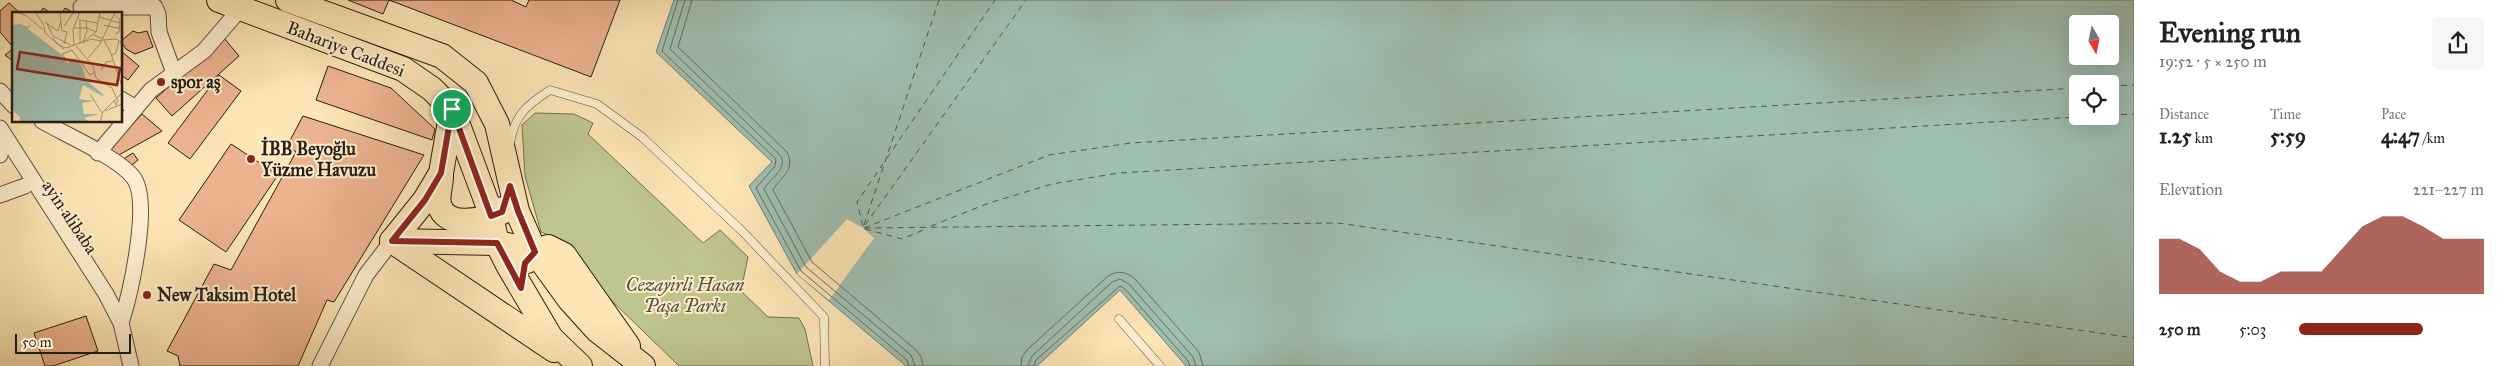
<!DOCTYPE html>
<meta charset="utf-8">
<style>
:root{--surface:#fff;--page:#f6f6f6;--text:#222;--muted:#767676;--accent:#8f2418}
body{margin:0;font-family:"IM FELL Great Primer",serif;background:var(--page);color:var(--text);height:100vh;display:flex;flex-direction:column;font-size:19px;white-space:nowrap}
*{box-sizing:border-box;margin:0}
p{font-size:16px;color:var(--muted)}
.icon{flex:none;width:28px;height:28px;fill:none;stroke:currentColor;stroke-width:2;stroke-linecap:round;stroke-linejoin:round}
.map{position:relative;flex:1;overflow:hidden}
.sheet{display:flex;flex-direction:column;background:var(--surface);width:375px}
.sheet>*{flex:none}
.needle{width:32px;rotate:171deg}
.fabs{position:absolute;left:2069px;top:15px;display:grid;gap:10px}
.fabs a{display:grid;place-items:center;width:50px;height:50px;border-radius:5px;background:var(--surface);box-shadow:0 5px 20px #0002;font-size:25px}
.scale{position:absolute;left:15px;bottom:12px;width:116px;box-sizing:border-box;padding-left:5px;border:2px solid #281d13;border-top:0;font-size:14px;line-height:18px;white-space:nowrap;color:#281d13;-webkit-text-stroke:4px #feeecf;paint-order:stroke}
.pin{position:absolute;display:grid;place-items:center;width:42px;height:42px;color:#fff;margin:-21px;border:2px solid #fff;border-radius:50%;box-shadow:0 1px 5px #0007}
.round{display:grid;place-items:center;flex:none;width:52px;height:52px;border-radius:5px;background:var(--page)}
.headline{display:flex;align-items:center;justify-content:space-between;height:85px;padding:0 25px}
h1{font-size:28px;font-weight:700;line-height:38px}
.metrics{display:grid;grid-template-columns:repeat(3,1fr);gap:8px;height:85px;padding:5px 25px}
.metrics div{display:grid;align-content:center}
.metrics b{font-size:21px;font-weight:700}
.metrics small{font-size:14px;font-weight:400}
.metrics p{font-size:14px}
.chart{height:140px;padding:10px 25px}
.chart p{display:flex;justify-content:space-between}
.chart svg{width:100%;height:90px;margin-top:5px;fill:var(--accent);opacity:.7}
ul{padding:0 25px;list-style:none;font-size:16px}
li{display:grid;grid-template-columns:80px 60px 1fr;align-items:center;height:38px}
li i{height:12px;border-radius:6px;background:var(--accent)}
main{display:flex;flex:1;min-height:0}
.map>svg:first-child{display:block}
.green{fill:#bfc58e;stroke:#747150}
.water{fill:#9fbfb1;stroke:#6f7e72;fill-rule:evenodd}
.pier{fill:#fde5b5}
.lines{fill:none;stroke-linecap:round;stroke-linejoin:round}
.shore{stroke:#646e62;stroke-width:1}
.ferry{stroke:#52564a;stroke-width:1;stroke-dasharray:6 5;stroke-linecap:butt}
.building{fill:#ecb38f;stroke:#281d13}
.lane-casing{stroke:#5d4f3c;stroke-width:9}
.street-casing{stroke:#5d4f3c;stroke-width:17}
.primary-casing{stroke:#281d13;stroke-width:26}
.lane{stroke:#feeecf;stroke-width:8}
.street{stroke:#feeecf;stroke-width:15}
.primary{stroke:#fde5b5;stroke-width:24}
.route-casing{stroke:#fff;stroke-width:10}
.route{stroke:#8f2418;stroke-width:6}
.poi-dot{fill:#8f2418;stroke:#feeecf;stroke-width:2}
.labels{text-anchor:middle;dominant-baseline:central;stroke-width:4;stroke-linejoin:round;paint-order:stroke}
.street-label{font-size:18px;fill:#281d13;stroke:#feeecf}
.poi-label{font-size:18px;font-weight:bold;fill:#281d13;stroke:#feeecf;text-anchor:start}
.park-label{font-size:18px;font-style:italic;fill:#554f38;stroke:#feeecf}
.inset-river{fill:none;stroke:#9fbfb1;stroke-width:2.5}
.inset-road{fill:none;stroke:#a89574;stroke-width:1}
.view{fill:#8f2418;fill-opacity:0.15;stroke:#8f2418;stroke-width:2.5}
.inset-edge{fill:none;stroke:#281d13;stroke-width:2.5}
</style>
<main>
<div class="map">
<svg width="2134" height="366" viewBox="0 0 2134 366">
<rect width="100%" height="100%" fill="#fde5b5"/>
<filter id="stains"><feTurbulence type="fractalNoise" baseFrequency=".004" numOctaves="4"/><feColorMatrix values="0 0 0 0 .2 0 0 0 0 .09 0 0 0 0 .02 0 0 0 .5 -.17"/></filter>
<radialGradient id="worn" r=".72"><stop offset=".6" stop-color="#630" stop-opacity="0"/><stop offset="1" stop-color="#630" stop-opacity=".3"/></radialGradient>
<polygon class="green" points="535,113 574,114 593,123 588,134 703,243 720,230 748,257 741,291 768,317 799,318 805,329 813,366 679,366 609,298 562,240 541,232 525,176 522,125"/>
<path class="water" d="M674,0H2134V366H1186L1120,290L1037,366H906L797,274L749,186L772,162L656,52ZM2078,24H2110V56H2078ZM2078,84H2110V116H2078Z"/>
<polygon class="pier" points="847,219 863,228 874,238 829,300 797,274"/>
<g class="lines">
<g class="shore">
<polyline points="678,0 662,51 776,159 775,166 756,188 801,271 907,360 909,366"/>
<path d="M685,0L670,49L781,156C787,171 770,178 764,189L806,267L911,355L915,366"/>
<path d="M692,0L678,47L787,152C796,170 781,176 773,190L812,262L916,350L921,357L923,366"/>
<path d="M1021,366L1022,357L1027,350L1107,277C1116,270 1126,271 1135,279L1199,352L1203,366"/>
<polyline points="1028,366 1032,356 1112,282 1120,279 1129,284 1193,357 1196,366"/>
<polyline points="1034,366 1036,360 1120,286 1124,288 1188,361 1190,366"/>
</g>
<g class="ferry">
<polyline points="939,0 863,228 1338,223 2134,338"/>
<polyline points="2110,86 2134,85"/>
<polyline points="2110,115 2134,114"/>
<polyline points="887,158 995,0"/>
<polyline points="865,225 1026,0"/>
<polyline points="863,226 857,202 883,164"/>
<polyline points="931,226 989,203 1052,184 1119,173 2095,116"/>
<polyline points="864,228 1049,155 1131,143 2078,88"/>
<polyline points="865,229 902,239 928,228"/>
</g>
</g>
<g class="building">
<polygon points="348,0 511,0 526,7 529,0 620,0 591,77 389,0 383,14"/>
<polygon points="9,3 21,14 14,14 12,46 0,32 0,11"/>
<polygon points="43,8 53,14 39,14"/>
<polygon points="65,8 74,13 73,14 61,14"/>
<polygon points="133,31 138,33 147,31 153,47 135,54 126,49 121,41"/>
<polygon points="224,38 239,56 172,116 156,98"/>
<polygon points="14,48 14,62 5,55"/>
<polygon points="121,51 139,66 128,80 121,75"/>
<polygon points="328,66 391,88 435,129 432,140 316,100"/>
<polygon points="219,75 241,91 190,159 168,143"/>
<polygon points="142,114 162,131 117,156 107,152"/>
<polygon points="303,116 424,155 334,302 327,300 298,366 180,366 178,356 167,351 214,264 231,270 296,152 287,146"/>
<polygon points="231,144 278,175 226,252 179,220"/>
<polygon points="133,153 138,160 128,168 122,160"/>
<polygon points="86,316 98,351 53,366 45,366 34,333"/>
</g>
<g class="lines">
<defs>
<g id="lane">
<path d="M510,144C514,115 527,105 550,90L597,104L642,137L743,232L824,317L825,366"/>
<polyline points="1119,319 1160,366"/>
</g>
<g id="street">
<polyline points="81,7 155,7 158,14 159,32 174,73"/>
<polyline points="0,91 14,106"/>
<polyline points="121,99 136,108"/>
<path d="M42,121C66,135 117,157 133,177C152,201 130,295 121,323"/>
<polyline points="0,128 106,294 121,323 131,366"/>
<polyline points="98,153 151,90 204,51 241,8"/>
<polyline points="0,155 2,147"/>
<polyline points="0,195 25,186"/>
<polyline points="320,366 366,275 392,241"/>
</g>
<g id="primary">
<polyline points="219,0 403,69 432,89 452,109 489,208 497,243 508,265 551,338 580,366"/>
<polyline points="288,0 442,56 476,83 497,124 517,211 535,252 569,299 597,330 643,366"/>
<path d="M441,176C441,185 437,195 439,204C445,230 484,220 502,212L503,209"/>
<polyline points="392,241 554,350"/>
<polyline points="392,241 425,200 441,173 452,110"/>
<polyline points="392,241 497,243 512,246"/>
<polyline points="527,261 535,252 548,247 564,255 628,346"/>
</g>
</defs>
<use href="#lane" class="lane-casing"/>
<use href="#street" class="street-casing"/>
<use href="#primary" class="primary-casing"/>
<use href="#lane" class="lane"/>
<use href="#street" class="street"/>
<use href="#primary" class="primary"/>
</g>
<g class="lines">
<defs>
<polygon id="route" points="452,109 491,216 502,212 510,186 518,211 535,252 525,263 521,288 497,243 392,241 425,200 441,173"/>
</defs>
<use href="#route" class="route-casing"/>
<use href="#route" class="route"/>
</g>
<g class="poi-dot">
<circle cx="161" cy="82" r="5"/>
<circle cx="251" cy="159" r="5"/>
<circle cx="147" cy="295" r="5"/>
</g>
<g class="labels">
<g class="street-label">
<text transform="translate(346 49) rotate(21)">Bahariye Caddesi</text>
<text transform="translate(70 217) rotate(56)">ayin alibaba</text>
</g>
<g class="poi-label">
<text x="171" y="82">spor aş</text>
<text x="261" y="149">İBB Beyoğlu<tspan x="261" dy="21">Yüzme Havuzu</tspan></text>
<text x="157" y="295">New Taksim Hotel</text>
</g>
<g class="park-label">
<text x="685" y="285">Cezayirli Hasan<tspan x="685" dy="21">Paşa Parkı</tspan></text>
</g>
</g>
<g transform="translate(12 12)">
<rect width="110" height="110" fill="#fde5b5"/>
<path d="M8,12L15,15L19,12L16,17L49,42L55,51L63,46L70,54L74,68L92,83L90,84L71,73L67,87L82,89L70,91L72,102H88L72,106L77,110H7L8,105L0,98V13Z" fill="#9fbfb1"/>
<path class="inset-river" d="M0,39L62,55M0,51L66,56L55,71L47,110M0,52L66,56M46,110L54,70L66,56M53,110V89L63,62"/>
<path class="inset-road" d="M4,0L15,4L31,18M23,0L32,13M48,0L50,19L55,20L52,32M102,2L108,8L107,20L103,22M87,5L108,11M67,8L85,11M68,8V31M34,10L41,24L59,33M34,11L46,19L49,9M92,13L110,17M32,14L33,21L52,37M52,14L62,0M62,16H75L84,20M82,23L91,27L98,39L110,74M41,26L45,32L54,36L71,30L84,20L88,0M92,28L104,27L110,31M71,30L75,19L74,8M70,31L79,27L89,29M62,34L61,17L68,0M64,34L81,54L84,66L100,76L106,89L104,93L102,88M100,43L104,41L107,29M76,46L88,32L103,0M55,49L50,42L60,38L78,63L83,60M89,58L94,50L101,49M78,82L90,101M93,99L110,92M88,110L91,100L110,81"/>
<path class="view" d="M8,40L108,56L105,73L5,57Z"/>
<rect width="110" height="110" class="inset-edge"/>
</g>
<rect width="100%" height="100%" filter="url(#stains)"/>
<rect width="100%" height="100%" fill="url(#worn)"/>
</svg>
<div class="fabs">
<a><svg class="needle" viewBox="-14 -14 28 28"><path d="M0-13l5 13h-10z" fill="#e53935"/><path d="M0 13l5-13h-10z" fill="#767676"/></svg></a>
<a><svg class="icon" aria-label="locate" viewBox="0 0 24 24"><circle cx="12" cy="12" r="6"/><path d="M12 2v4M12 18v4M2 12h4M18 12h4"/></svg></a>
</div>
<div class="scale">50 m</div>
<div class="pin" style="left:452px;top:109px;background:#1e9e55"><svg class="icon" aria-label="arrive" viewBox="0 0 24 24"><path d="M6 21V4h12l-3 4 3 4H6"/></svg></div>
</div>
<section class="sheet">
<div class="headline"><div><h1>Evening run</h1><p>19:52 · 5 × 250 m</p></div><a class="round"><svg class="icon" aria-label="share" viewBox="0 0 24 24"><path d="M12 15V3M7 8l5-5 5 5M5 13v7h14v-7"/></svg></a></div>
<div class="metrics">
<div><p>Distance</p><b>1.25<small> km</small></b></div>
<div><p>Time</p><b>5:59</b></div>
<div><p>Pace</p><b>4:47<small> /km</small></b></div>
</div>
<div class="chart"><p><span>Elevation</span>221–227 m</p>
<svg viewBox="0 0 160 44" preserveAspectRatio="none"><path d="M0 44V17L10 17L20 22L30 33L40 38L50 38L60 33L70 33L80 33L90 22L100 11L110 6L120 6L130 11L140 17L150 17L160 17V44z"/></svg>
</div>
<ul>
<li><b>250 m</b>5:03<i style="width:67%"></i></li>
</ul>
</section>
</main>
